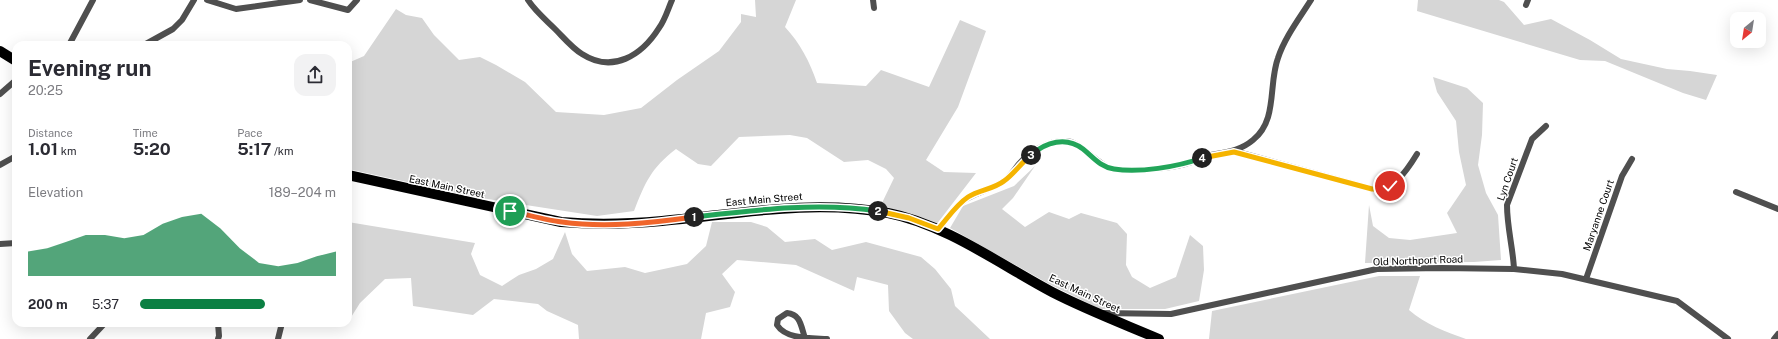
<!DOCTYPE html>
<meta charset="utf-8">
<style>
:root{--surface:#fff;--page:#f2f2f3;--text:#2b2b33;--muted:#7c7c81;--accent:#0b8043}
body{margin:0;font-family:"Public Sans",sans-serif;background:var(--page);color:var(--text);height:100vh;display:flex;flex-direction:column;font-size:15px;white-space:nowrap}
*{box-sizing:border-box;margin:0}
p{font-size:13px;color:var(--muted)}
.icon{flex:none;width:22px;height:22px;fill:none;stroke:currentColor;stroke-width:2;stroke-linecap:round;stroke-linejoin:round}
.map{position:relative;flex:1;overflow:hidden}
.side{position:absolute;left:12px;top:41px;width:340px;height:286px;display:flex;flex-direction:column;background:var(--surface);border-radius:12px;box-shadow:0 4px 16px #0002}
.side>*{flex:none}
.needle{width:26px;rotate:210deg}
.fabs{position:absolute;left:1730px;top:12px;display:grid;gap:8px}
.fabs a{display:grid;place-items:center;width:36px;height:36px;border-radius:8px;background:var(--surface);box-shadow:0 4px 16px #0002;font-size:20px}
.pin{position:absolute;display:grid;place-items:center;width:34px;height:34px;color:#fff;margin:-17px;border:2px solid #fff;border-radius:50%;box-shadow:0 1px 4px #0007}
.km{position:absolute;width:20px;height:20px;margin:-10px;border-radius:50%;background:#222;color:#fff;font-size:11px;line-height:20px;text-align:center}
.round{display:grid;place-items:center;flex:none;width:42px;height:42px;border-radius:12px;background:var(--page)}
.summary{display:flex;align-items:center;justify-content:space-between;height:68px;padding:0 16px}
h1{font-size:22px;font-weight:700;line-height:30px}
.figures{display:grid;grid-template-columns:repeat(3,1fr);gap:6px;height:68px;padding:4px 16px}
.figures div{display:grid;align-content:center}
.figures b{font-size:17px;font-weight:700}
.figures small{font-size:11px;font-weight:400}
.figures p{font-size:11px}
.chart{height:112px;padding:8px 16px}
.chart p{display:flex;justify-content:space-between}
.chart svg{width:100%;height:72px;margin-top:4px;fill:var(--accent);opacity:.7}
ul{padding:0 16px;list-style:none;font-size:13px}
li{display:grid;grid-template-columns:64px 48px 1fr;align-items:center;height:30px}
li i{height:10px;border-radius:5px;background:var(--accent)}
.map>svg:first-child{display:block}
.green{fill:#d6d6d6}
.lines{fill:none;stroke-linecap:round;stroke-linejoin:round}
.street{stroke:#4f4f4f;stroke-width:6}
.primary{stroke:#000;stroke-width:10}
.split-1-casing{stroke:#fff;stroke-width:8}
.split-2-casing{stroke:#fff;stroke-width:8}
.split-3-casing{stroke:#fff;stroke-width:8}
.split-4-casing{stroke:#fff;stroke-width:8}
.split-5-casing{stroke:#fff;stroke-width:8}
.split-1{stroke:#f0652b;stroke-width:5}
.split-2{stroke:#22a559;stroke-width:5}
.split-3{stroke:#f5b400;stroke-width:5}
.split-4{stroke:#22a559;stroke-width:5}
.split-5{stroke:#f5b400;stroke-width:5}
.labels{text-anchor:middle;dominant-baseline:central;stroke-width:3;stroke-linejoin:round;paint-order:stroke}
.street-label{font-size:10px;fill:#000;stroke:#fff}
</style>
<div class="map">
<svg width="1778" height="339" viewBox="0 0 1778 339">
<rect width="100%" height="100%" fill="#fff"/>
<g class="green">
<path d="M755,0H796L785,27C800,43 810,62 817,83L866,86L881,70L929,87L960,20L986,31L958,107L926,160L944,172L976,173L936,225L881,205L894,178L886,169L868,160L844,162L807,138L790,135L739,137L711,166L698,164L676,149C651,168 645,183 634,211L597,216L475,197L348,169V63L364,56L396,9L406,15L422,18L434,35L459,60L480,57L496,65L525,82L556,112L604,115L641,108L677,80L719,51L741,22V14L756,17Z"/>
<polygon points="1418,0 1499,0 1504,2 1524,25 1551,19 1590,40 1621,59 1667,69 1690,71 1717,75 1706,100 1683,93 1605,61 1580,60 1417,11"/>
<polygon points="1433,77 1467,88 1483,103 1482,135 1478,165 1486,193 1498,215 1501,260 1474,262 1365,263 1369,205 1373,226 1389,238 1410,240 1457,233 1447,213 1466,185 1459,152 1456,121 1437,92"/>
<polygon points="1035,166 1013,198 1002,209 1025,227 1049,212 1069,219 1081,213 1117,223 1127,234 1126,265 1132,277 1150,288 1176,277 1190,235 1203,246 1204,270 1199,301 1165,309 1100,309 1049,284 950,228 963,206 1014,186"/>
<polygon points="348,222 475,243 471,254 480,275 502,286 519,275 536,269 553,259 565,232 572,254 587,271 625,267 645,273 687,264 706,246 712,222 751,222 767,227 785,242 815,239 832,250 866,242 921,257 935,269 951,289 955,306 990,339 913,339 905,333 889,311 888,285 857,277 854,291 796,265 737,260 722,274 735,292 730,307 706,313 701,339 579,339 578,325 547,311 538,304 494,299 473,315 413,306 411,278 385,279 360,303 348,322"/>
<path d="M1379,276H1420L1409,310C1425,324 1446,332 1466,339H1209L1212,311Z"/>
</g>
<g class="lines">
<g class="street">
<polyline points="207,0 236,9 300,0"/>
<polyline points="310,0 348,10 357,0"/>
<path d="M528,0C535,11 546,20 555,29C564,38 572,48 582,54C613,74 642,55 659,28C665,20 668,9 672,0"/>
<polyline points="873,0 874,8"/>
<polyline points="1526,5 1528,0"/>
<polyline points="69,45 93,0"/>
<polyline points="144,45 173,29 182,20 194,0"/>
<polyline points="0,94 16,80"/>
<path d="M1234,151L1372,189C1395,189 1406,172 1417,154"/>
<polyline points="0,165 16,156"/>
<polyline points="1736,192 1778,209"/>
<path d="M938,229C947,219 957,203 970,197C981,191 995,188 1005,180C1011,175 1014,170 1019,164C1029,152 1048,141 1064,141C1080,140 1094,162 1110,168C1123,173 1170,168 1185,164C1193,162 1202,158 1211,155C1226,152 1240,151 1253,140C1278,120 1268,85 1278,58C1285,37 1299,19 1311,0"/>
<polyline points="0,244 16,243"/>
<path d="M1514,269C1513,248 1507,227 1507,205L1532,139L1546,126"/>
<polyline points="1586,279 1622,176 1632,159"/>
<polyline points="1102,313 1171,314 1377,269 1442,268 1514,269 1562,274 1677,301 1728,339"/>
<path d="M805,338C801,327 801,314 787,313L778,319L777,325C786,339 809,338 827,339"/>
<polyline points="90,339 105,323"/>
<polyline points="218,339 219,336 218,323"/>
<polyline points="278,339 282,323"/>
<polyline points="1774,339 1778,334"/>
</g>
<g class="primary">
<polyline points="0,51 16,61"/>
<path d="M348,175L561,222C595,225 629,224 662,221C737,214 813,199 888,213C945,224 1001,265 1052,292C1087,310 1124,324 1159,339"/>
</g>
</g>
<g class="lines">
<defs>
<path id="split-1" d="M510,211C527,215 545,220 562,222C605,228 651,223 694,217"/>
<path id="split-2" d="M694,217C755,210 817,202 878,211"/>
<path id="split-3" d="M878,211L909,218L938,229C947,219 956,205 968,197C979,190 994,189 1004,181C1014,174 1021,163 1031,155"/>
<path id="split-4" d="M1031,155C1046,142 1066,136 1083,149C1093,157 1100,167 1114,169C1139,173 1177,167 1202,158"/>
<polyline id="split-5" points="1202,158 1234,152 1372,189 1382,189 1390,186"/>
</defs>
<use href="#split-1" class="split-1-casing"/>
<use href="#split-2" class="split-2-casing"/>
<use href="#split-3" class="split-3-casing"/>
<use href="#split-4" class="split-4-casing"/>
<use href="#split-5" class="split-5-casing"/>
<use href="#split-1" class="split-1"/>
<use href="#split-2" class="split-2"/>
<use href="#split-3" class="split-3"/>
<use href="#split-4" class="split-4"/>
<use href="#split-5" class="split-5"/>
</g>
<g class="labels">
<g class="street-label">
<text transform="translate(1507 179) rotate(-71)">Lyn Court</text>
<text transform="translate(447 186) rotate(12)">East Main Street</text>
<text transform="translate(764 199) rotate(-5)">East Main Street</text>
<text transform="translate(1598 215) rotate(-71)">Maryanne Court</text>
<text transform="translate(1418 260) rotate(-2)">Old Northport Road</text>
<text transform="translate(1085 293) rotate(25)">East Main Street</text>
</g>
</g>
</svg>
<div class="fabs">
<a><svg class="needle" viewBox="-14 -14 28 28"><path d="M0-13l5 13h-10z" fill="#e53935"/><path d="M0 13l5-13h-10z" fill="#7c7c81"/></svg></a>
</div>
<div class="pin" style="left:510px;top:211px;background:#1e9e55"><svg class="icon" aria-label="arrive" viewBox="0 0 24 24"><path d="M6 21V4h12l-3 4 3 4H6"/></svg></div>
<div class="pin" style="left:1390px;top:186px;background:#d93025"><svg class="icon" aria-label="check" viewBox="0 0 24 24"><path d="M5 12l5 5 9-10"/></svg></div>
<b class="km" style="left:694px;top:217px">1</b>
<b class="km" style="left:878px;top:211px">2</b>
<b class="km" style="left:1031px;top:155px">3</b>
<b class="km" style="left:1202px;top:158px">4</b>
<section class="side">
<div class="summary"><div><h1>Evening run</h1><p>20:25</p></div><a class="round"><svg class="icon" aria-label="share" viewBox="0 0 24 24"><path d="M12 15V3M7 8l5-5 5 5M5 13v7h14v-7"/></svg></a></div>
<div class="figures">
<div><p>Distance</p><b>1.01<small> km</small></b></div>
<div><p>Time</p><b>5:20</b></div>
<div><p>Pace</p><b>5:17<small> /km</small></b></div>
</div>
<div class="chart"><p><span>Elevation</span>189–204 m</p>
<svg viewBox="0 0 160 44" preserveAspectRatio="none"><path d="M0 44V29L10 27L20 23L30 19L40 19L50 21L60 19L70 12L80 8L90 6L100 15L110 27L120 36L130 38L140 36L150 32L160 29V44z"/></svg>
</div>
<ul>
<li><b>200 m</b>5:37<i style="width:64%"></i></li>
</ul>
</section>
</div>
